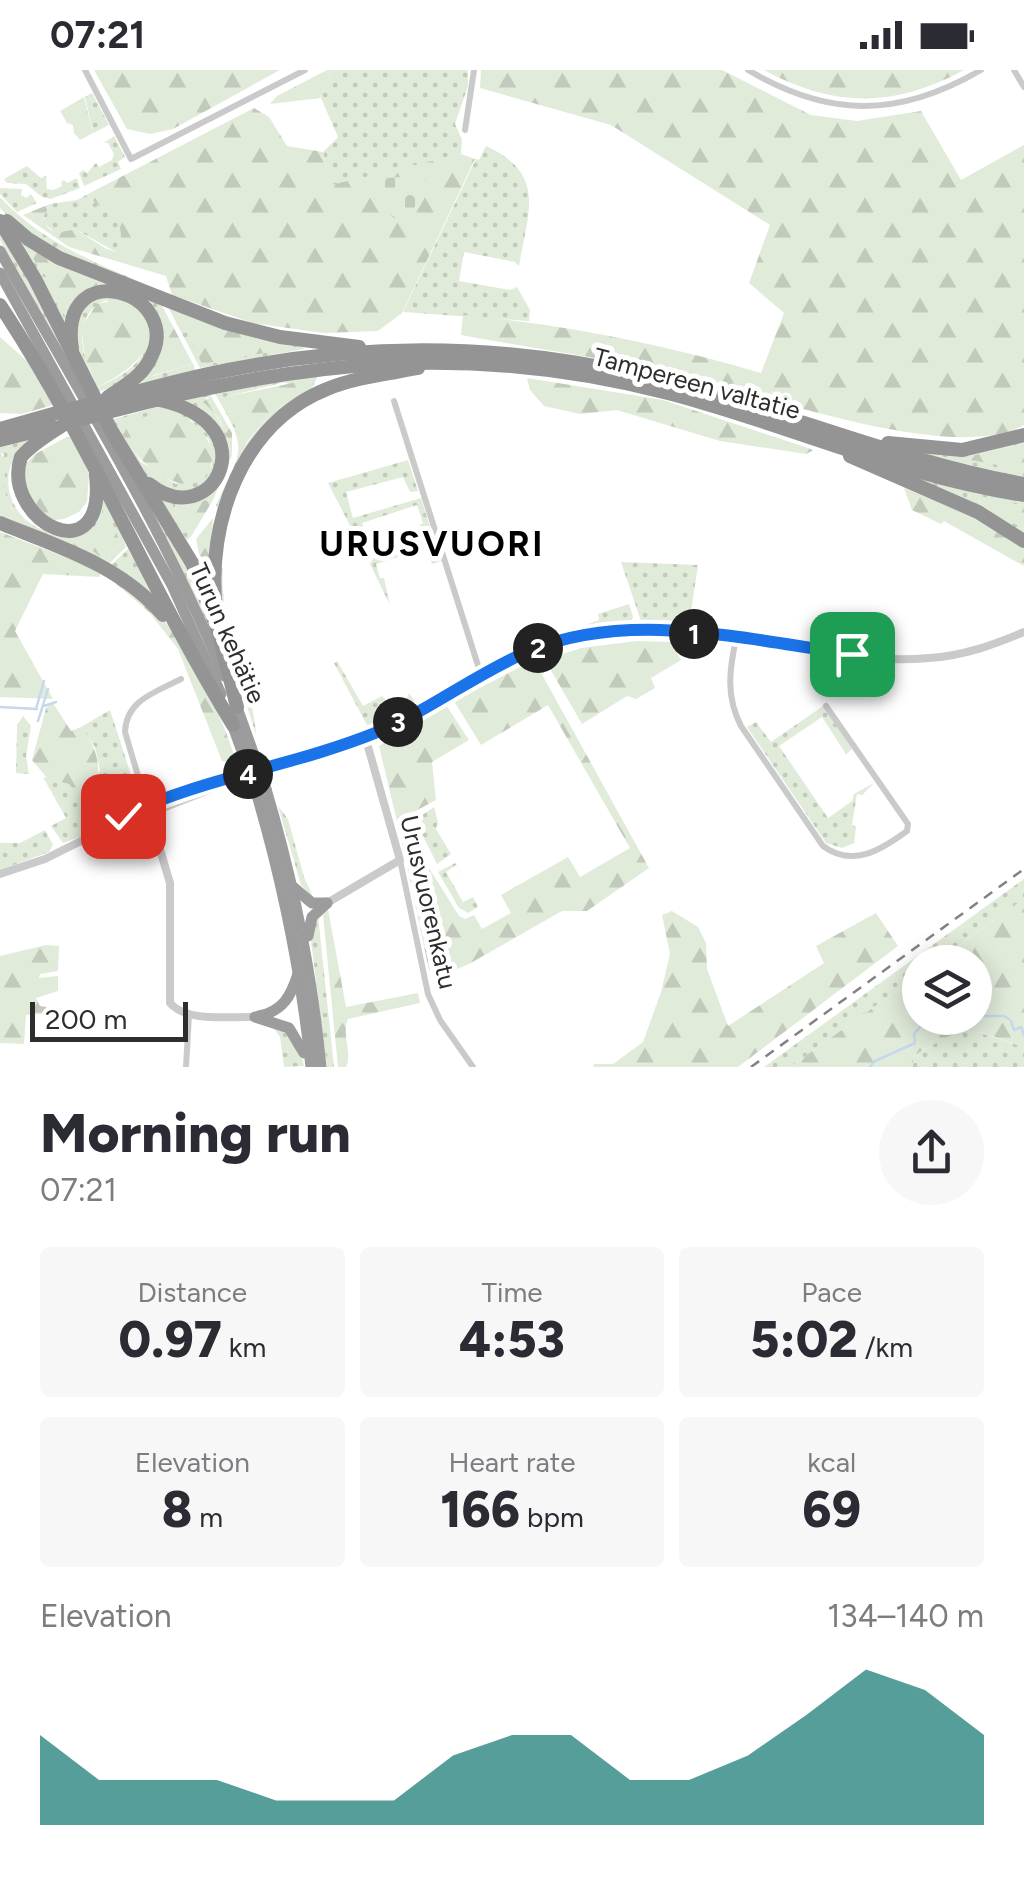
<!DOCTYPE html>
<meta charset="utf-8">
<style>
:root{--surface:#fff;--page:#f7f7f7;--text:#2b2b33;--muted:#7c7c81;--accent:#0f766e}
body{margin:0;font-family:Figtree,sans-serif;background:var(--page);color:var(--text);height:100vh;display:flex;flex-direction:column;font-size:38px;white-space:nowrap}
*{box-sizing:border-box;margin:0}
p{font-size:32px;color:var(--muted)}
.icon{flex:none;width:55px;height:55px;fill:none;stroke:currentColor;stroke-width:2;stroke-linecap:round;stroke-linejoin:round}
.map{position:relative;height:997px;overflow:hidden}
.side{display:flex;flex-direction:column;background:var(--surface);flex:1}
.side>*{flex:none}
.fabs{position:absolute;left:902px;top:875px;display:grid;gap:20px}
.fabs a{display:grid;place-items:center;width:90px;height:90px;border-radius:50%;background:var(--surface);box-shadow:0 5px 25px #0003;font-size:50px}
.scale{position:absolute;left:30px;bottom:25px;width:158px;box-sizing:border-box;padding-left:10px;border:5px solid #2d2d2d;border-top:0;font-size:28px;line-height:35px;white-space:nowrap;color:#2d2d2d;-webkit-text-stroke:8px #fff;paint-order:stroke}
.pin{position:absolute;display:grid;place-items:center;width:85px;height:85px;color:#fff;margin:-42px;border-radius:20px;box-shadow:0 5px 15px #0006}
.km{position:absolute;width:50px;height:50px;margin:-25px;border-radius:50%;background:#222;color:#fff;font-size:28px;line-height:50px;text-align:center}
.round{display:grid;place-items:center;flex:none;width:105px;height:105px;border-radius:52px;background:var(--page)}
.headline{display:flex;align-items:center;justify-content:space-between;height:170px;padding:0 40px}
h1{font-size:55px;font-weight:800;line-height:75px}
.metrics{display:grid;grid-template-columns:repeat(3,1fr);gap:15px;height:170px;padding:10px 40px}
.metrics div{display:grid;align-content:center;border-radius:10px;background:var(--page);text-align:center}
.metrics b{font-size:50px;font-weight:800}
.metrics small{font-size:28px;font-weight:400}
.metrics p{font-size:28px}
.chart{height:280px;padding:20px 40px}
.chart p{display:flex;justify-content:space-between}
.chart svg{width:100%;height:180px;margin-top:10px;fill:var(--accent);opacity:.7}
.status{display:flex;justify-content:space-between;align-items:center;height:70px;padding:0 50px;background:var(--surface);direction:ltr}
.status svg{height:28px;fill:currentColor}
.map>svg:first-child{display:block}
.grass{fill:url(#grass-dots);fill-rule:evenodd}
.forest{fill:url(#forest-firs)}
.cemetery{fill:url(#cemetery-stones)}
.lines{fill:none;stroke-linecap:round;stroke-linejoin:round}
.stream{stroke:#c6d8ec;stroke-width:2.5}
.minor{stroke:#cacaca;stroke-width:6}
.tertiary{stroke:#cacaca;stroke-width:8}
.trunk{stroke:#9c9c9c;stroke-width:11}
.motorway{stroke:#949494;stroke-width:14}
.rail{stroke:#828282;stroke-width:2.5;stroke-dasharray:10 8;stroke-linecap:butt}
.trunk-bridge{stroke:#9c9c9c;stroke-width:11}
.motorway-bridge{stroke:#949494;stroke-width:14}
.route-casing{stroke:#fff;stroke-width:20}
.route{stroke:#1a73e8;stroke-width:12}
.labels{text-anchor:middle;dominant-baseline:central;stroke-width:10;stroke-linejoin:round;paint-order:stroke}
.street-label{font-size:25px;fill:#2d2d2d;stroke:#fff}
.district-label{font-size:35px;font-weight:bold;letter-spacing:2.5px;fill:#000;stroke:#fff}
</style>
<div class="status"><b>07:21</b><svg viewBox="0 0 49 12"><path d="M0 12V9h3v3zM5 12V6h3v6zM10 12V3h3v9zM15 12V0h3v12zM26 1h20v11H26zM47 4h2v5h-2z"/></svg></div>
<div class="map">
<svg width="1024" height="997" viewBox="0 0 1024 997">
<defs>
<pattern id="grass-dots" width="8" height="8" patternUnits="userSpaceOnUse" patternTransform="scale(2.5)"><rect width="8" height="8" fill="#e1ebda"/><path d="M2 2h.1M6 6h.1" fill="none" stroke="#c1cabb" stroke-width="1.8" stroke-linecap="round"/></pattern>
<pattern id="forest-firs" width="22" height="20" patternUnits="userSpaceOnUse" patternTransform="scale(2.5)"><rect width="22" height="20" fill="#e1ebda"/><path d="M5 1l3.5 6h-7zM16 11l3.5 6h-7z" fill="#c1cabb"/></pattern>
<pattern id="cemetery-stones" width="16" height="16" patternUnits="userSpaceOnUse" patternTransform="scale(2.5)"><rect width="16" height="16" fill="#e1ebda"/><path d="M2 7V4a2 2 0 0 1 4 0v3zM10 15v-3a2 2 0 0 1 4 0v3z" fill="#c1cabb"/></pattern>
</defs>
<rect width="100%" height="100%" fill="#fff"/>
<g class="grass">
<polygon points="330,0 468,0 468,16 455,54 462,69 461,84 331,116 323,82 338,67 321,28 323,19 329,15"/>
<polygon points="92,23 109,55 93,63 85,27"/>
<polygon points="114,66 125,87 118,92 121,99 84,116 79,103 84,100 87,103 96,93 99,97 112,90 114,84 108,73 104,73"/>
<path d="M486,76C547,104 528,141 519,196L515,192L464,182L459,211L510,220L517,217L530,240L529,251L403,242L476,89L479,90Z"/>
<polygon points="27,96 41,108 46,106 47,119 53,120 62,116 61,112 64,110 67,113 77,108 80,118 51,129 42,127 26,114 7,113 4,109"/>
<polygon points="0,118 22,119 21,125 26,128 31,124 37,133 17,142 0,124"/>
<polygon points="86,125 120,152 121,165 116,182 75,159 57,164 43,153 44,144 50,134 77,130"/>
<path d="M0,127C44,175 100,194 156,219C100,199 42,183 0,138Z"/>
<polygon points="0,155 188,491 217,572 160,456 0,170"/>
<path d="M17,163L160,232L158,245L163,274L153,306L193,294L195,300L124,319L146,302L155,248L97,219L67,268ZM32,183L55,192L58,230L49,210L31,186Z"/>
<path d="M101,225L134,230L152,261L148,288L116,316L95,323L75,279L79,241ZM106,230L148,262C148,293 123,305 98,317C82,288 69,247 106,230Z"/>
<polygon points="168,237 303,277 304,279 200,298"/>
<path d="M319,304L310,322L286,339L220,442L216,435C244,375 248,381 214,322ZM285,312L304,323L273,341L246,374L221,328Z"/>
<polygon points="209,322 211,326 205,328 226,362 229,383 232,385 213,430 176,433 174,442 192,465 187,470 152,421 203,425 225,378 178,330"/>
<path d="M161,336L188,342L218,375L212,406C206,411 199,417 192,420C155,438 125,374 110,350ZM191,350L209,370L212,396L176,414L141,392L124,365Z"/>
<path d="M38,368C28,376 16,384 10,397C0,438 36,470 73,462L101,420L112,437L126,477L108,495L0,450V444L20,454L4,424V384L0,383V377ZM102,441L121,474L103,489L78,464L95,457Z"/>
<polygon points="1024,369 1024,373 975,385 972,389 1024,400 1024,408 903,379"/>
<polygon points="408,390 418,421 410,422 403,407 346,422 353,448 421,428 431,460 419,456 423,453 417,435 362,453 368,472 364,474 368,490 328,413"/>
<polygon points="868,392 1024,431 1024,435 978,431 1024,459 1024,467"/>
<polygon points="421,463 433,468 441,491 432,494 426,478 376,494 380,508 384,508 390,535 370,494 374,487 416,473"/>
<polygon points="128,479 165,544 110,496"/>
<polygon points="621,492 698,495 689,555 642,554"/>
<path d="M223,498C218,558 253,608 256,665L224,563L218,499Z"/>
<polygon points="629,534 633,547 629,555 590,561 588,554 599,550 598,544"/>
<polygon points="337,591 363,636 382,626 390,634 408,627 409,623 415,632 414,638 368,657 334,593"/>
<polygon points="823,636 852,679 846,684 822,647 779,676 828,748 852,731 854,724 874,713 862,725 857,724 852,755 856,757 854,773 842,778 826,773 747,657 756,652 771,672"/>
<polygon points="110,640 133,711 133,732 91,763 63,773 51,756 66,748 43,707 69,714 97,706 100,700 95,677 81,657"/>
<polygon points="23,646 31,656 26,686 29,704 16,703 17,655"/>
<polygon points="278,736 288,749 304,807 314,829 301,815"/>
<polygon points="434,737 438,752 436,759 451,784 437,794 417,754 412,752"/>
<polygon points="45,760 53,775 49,782 0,800 0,773 20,773"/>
<polygon points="455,793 467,811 456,795 446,802 463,832 473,827 478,837 468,843 459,838 438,802"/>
<polygon points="1024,809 1024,829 936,892 920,892 920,904 790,997 764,997"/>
<polygon points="318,845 334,997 327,997 310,863"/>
<path d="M270,953C290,959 300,977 304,996L284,997L280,967Z"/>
<polygon points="968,959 1024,977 1024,997 912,997 914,986 947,966"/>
</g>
<g class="forest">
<polygon points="94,0 280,0 173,59 150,64 127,59"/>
<polygon points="327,0 330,0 329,15 323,19 321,28 270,34 277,26"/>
<path d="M481,0H722L811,45L857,51L921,41L961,110L1024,75V355C947,397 747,317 658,300C593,287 526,277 461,265L463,245C566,255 663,274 761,303L784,243L749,213L770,155L611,55L480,18Z"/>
<path d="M764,0H964C894,38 834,38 764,0Z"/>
<polygon points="84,27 93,63 80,70 74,63 73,55 67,53 60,41"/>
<path d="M254,38L269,47L287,76L323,82L331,115L461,84L475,89L402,243L378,261L324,263L253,253L172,225L166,206L69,177L23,145L50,134L43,148C48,166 60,163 75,159L105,178L116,182L121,165L119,152L86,125Z"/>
<polygon points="38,182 91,207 96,213 65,247 49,210 31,186 32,183"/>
<path d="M122,229C179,262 137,298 97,317L85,288L81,257L97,234Z"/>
<path d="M160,232L193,294L151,306C165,278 164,270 157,239Z"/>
<polygon points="177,242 294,273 293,278 202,294"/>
<polygon points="0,267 29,293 56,334 22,344 0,343"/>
<polygon points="527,308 663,330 814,380 806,384 720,371 617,340 580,344 544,336 530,320"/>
<polygon points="312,309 304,323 273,341 245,374 220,328"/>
<path d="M211,326L232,363V385L229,383C229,362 219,345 203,332Z"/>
<path d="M164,342C233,350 223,443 161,405C143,394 134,383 124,365L128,351Z"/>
<polygon points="67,367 73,368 89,404 87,432 79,442 64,449 55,450 35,442 21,399 35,384"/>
<polygon points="1024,373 1024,400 971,390 975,385"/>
<path d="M0,383L8,391C0,417 6,433 22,455L0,444Z"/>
<polygon points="904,418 990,453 1024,476 1024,496 944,451 941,454 912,440"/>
<polygon points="980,429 1024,435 1024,459 981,435"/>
<polygon points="213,430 192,465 174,442 176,432"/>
<polygon points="107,440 121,474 103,489 88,477 75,475 69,467 95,457 102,441"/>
<polygon points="213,448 210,490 207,494 199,484 196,469"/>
<polygon points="0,462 99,500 100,507 43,504 15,561 53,629 0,627"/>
<path d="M107,506C122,516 139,526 152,538C193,576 221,645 238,696L222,691L178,579L149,542Z"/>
<polygon points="637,571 671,572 681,590 651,608 655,618 636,629 627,626 582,654 545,590 581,578"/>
<polygon points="534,590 649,798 587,841 562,841 469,894 443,905 439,896 429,900 399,758 406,754 406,761 459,846 465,849 474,845 482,859 511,843 501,825 568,787 580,807 630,778 548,635 481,675 454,631"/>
<path d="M53,633L71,661L81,657C99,679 108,711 81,729L69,714L48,709L32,690L46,638Z"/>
<polygon points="446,635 469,670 432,692 436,730 397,751 379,676"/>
<path d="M1024,829V977C965,958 969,952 914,986L912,997H790L920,904V948H975V892H936Z"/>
<path d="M328,839L346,937L418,923L420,933L348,949C341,965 353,982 346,997H338L323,845Z"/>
<polygon points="672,841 698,857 706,873 707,899 728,956 824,893 816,876 876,843 898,876 738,997 593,997 594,994 613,994 643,972 661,922 670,884 662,845"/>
<polygon points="46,875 59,876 58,901 40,904 39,908 58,906 58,921 36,928 40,936 53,938 52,943 26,945 24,974 0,973 0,886"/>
</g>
<polygon class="cemetery" points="426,105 423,126 401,155 374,129 387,108"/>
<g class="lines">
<g class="stream">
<polyline points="44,636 56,632"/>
<polyline points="0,637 37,639"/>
<polyline points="36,639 44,611"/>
<polyline points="38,651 48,619"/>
<polyline points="975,946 1004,946 1009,949"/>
<polyline points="933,948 941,952 950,948"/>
<polyline points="1011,951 1014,960 1021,957 1024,965"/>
<polyline points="870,997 875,991 915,973 914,964 928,948"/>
</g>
<g class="minor">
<polyline points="85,0 131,89 305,0"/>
<path d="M748,0C829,48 899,48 981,0"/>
<polyline points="1014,0 1024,17"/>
<polyline points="465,60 474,0"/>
<polyline points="394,331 481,605"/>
<path d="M736,569C729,601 726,627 741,656L823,776C853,798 881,780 907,761L908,754L826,636"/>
<path d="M147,736L125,662C126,630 156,622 181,609"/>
<polyline points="400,790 428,924 440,950 473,997"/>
<polyline points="186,997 189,945"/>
</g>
<g class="tertiary">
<path d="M147,736L170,813V933C187,953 231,946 255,947"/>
<path d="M93,765C132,734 185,722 233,709C280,695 331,681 377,662C468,625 521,566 628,561C729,555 829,597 929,588C963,586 993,575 1024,562"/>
<polyline points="0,804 45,789 93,765 209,720"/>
<polyline points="327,833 400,790 365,666"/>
</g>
<g class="trunk">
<path d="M0,181C78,320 164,458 224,606"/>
<polyline points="0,203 172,515 221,624"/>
<polyline points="235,632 254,685"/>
<polyline points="231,651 244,687"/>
<path d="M266,719C293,810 312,902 321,997"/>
<path d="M256,722C283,813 301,903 311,997"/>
<polyline points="293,817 312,833 327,833"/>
<polyline points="308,866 312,847 327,833"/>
<path d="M259,946C283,941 291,926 298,904"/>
<polyline points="255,947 289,958 304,983"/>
</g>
<g class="motorway">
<polyline points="0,151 35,209 111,360 192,493 219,564 237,637"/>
<polyline points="7,151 28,169 59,188 225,253 280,267 359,277"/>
<path d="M0,235C89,369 149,518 233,655"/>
<path d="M72,279C57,181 189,223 149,291C141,307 122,317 108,327"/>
<path d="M103,331C144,320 186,308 228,300C368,272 512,274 651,308C777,338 896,391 1024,414"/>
<path d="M108,342C304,290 469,272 668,323C787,354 902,407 1024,425"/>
<path d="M66,353C51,363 33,373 21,387C0,450 107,507 96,405"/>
<polyline points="0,359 60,342"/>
<polyline points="0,370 53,357"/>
<polyline points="888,373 962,380 1024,365"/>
<polyline points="850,386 978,442 1024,471"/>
<path d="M149,414C212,465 271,355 160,330"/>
<path d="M0,453C59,477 120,495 163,545"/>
<path d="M216,539C206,452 242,353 327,319C356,307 388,304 418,298"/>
</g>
<polyline class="rail" points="751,997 1024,799"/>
<g class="trunk-bridge">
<polyline points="254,685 266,719"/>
<polyline points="244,687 256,722"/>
</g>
<g class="motorway-bridge">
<polyline points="60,342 103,331"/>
<polyline points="66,353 108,342"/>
</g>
</g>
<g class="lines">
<defs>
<path id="route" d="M123,746C202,708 293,696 375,663C429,641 475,604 529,581C630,539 747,570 852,584"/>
</defs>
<use href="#route" class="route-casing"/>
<use href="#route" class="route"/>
</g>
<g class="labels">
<g class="street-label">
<text transform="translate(697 313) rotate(15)">Tampereen valtatie</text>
<text transform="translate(228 563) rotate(66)">Turun kehätie</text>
<text transform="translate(429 832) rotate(77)">Urusvuorenkatu</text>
</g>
<g class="district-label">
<text x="432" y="474">URUSVUORI</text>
</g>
</g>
</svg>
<div class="fabs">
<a><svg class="icon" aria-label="layers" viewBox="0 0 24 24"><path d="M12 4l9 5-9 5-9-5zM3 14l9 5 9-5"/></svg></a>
</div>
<div class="scale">200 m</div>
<div class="pin" style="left:852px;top:584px;background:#1e9e55"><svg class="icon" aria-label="arrive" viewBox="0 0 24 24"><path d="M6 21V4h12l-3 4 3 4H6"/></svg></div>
<div class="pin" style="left:123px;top:746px;background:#d93025"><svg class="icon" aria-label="check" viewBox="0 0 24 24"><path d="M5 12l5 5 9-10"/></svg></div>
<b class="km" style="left:694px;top:564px">1</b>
<b class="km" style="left:538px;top:578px">2</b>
<b class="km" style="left:398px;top:652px">3</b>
<b class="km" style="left:248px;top:704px">4</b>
</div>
<section class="side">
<div class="headline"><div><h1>Morning run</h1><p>07:21</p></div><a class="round"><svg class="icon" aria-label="share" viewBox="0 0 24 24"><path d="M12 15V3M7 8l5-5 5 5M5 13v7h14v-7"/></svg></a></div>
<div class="metrics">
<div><p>Distance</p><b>0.97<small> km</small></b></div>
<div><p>Time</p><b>4:53</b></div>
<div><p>Pace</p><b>5:02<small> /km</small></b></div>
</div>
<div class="metrics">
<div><p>Elevation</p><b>8<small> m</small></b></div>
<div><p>Heart rate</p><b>166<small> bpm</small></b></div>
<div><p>kcal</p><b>69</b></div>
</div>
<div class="chart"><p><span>Elevation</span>134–140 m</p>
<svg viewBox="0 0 160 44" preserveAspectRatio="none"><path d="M0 44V22L10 33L20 33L30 33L40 38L50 38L60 38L70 27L80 22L90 22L100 33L110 33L120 27L130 17L140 6L150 11L160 22V44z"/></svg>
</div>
</section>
